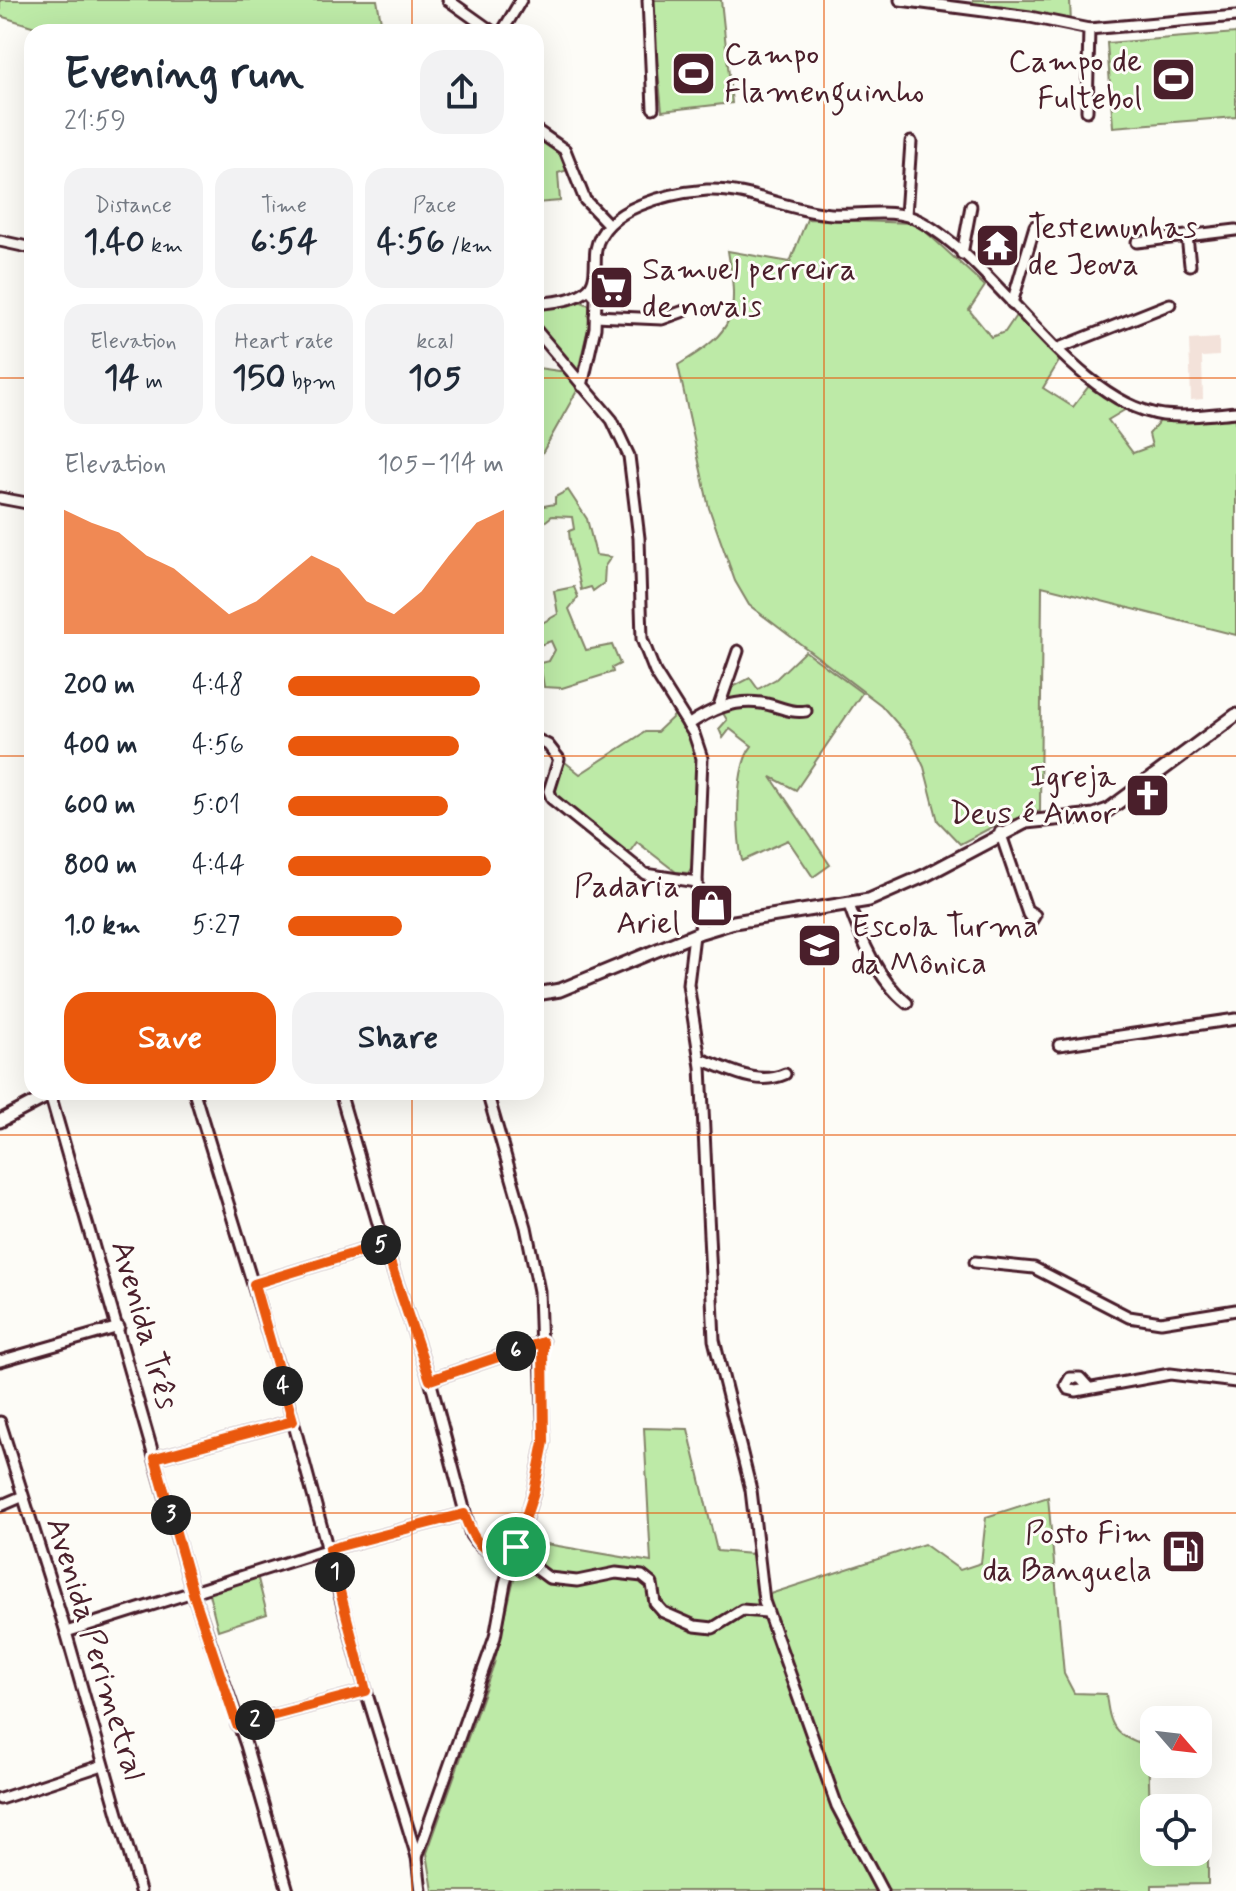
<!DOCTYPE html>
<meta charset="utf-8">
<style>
:root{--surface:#fff;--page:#f2f2f3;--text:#1f2937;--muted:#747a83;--accent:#ea580c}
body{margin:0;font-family:Mynerve,sans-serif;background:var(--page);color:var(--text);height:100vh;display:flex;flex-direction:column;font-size:30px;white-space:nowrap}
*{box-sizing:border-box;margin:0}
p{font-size:26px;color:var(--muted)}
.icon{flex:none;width:44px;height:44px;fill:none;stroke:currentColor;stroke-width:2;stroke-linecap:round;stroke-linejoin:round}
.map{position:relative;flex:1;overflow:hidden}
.side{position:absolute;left:24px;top:24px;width:520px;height:1076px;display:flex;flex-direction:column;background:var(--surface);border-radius:24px;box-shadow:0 8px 32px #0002}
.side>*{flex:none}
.needle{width:52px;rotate:118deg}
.tools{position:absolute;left:1140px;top:1706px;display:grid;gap:16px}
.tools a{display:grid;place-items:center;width:72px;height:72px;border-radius:16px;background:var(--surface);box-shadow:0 8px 32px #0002;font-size:40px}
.pin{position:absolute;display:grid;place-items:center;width:68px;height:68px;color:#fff;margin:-34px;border:4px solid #fff;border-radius:50%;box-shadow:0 2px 8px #0007}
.km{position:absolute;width:40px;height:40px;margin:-20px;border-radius:50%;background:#222;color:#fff;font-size:22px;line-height:40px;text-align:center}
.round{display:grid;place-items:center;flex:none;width:84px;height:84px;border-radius:24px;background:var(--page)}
.headline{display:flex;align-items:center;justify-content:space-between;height:136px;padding:0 40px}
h1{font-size:44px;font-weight:700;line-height:60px}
.stats{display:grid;grid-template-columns:repeat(3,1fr);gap:12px;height:136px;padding:8px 40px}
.stats div{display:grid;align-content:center;border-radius:20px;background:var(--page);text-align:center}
.stats b{font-size:34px;font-weight:700}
.stats small{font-size:22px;font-weight:400}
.stats p{font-size:22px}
.chart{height:224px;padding:16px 40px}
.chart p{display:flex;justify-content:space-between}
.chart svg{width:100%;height:144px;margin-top:8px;fill:var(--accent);opacity:.7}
.button{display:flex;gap:16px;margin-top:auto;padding:16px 40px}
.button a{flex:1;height:92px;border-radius:24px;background:var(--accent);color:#fff;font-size:32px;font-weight:700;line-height:92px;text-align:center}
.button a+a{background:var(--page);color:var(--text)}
ul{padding:0 40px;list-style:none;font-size:26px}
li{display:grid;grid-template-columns:128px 96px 1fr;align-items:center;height:60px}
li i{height:20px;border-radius:10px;background:var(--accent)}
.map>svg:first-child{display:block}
.built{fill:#f3e2da}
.green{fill:#bdeaa7;stroke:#848469;stroke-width:2}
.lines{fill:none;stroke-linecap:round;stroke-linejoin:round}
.minor-casing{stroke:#4a1f2b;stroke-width:15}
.tertiary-casing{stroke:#4a1f2b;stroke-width:17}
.minor{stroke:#fdfcf7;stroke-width:9}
.tertiary{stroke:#fdfcf7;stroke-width:11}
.route-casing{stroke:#fff;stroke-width:16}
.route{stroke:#ea580c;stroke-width:10}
.grid{fill:none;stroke:#e8590c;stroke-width:2;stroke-opacity:0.55}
.labels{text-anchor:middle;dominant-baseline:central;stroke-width:6;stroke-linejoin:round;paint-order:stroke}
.poi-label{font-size:32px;fill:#4a1f2b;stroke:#fdfcf7;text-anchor:start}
.street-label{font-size:32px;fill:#4a1f2b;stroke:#fdfcf7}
</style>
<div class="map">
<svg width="1236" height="1891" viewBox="0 0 1236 1891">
<rect width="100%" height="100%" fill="#fdfcf7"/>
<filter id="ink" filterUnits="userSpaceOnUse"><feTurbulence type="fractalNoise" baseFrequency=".0125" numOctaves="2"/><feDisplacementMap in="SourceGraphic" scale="16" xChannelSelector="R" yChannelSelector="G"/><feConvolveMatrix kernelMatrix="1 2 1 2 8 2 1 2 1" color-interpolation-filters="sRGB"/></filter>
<g filter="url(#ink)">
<polygon class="built" points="1219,338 1219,356 1202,357 1203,399 1191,400 1189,340"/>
<g class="green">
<polygon points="0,0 377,0 383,32 51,32 0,16"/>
<polygon points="651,0 721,0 732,103 662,111"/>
<polygon points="973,0 1070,0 1071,24 1010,9 973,5"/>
<polygon points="1236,33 1236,117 1113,127 1107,43"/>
<polygon points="536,135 564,155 571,169 558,173 560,201 536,203"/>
<path d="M807,219L911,223L925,231L985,286L969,310L991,337L1005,332L1017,314L1061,358L1043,388L1073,407L1092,382L1128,408L1108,420L1133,453L1152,446L1149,434L1160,421L1236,417V635L1042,586L1040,811L996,825L960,844L938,821L924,767L911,739L881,705L749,605L735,581L709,508L678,365C736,331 739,315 728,251L790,262Z"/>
<polygon points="579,301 589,305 592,311 578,371 536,325 536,310"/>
<polygon points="538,368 566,372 578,389 536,464"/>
<path d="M568,490L587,519L596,555L611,557L605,566L604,583L593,591L591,587L581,590C578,570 570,553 569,531L574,529L572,517L552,516L536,529V498L538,507L555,504V497Z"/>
<polygon points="574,587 578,597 569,609 586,650 612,645 620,664 612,668 613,672 562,688 544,687 540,663 549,661 555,650 551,641 540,645 537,626 558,614 554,591"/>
<path d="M805,651L862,693L796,790L771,777L830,865L813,877L788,840L742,861C737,834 734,767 752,746L730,729L723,738L719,729L727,720L719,706L727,690L750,678L758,689L776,679Z"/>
<path d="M676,714C685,726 692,738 696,753C701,772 700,861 688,873L676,872L637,842L628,854L552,791L565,762L580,774L645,732H657Z"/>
<path d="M644,1428L688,1429L717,1551L752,1554L770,1594L924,1544L960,1570L981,1563L986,1517L1048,1497L1064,1674L1074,1693L1106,1694C1110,1728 1114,1735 1148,1747L1151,1853L1208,1851V1884L1152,1885V1891H433L427,1853L494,1664L523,1540L651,1562Z"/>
<polygon points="257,1575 267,1614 218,1630 208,1590"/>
</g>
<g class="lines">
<defs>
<g id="minor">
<polyline points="448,0 493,32"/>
<polyline points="648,0 653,108"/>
<polyline points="900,0 1030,17 1089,29 1236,16"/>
<polyline points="502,32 521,0"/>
<polyline points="1087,111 1089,29"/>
<polyline points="536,130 565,150 585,200 608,224"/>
<polyline points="906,215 911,142"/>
<polyline points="1187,236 1190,265"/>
<polyline points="0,241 32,248"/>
<polyline points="1137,242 1236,230"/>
<polyline points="962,254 971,206"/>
<polyline points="1012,303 1035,226"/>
<path d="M536,304C551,302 576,301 588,289C598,280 594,261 596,249C604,207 670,193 707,190C749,188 788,211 831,214C859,216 895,207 920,221C1000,264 1072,402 1163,415C1187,418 1213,414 1236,412"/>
<polyline points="595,316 662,319 684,311"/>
<polyline points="536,330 612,420 629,456 639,538 642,639 655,672 694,734 702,758 697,882 701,932"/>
<polyline points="1059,348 1170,304"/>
<polyline points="582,386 595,328 596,297 589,289"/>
<polyline points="0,498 32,504"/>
<polyline points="719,706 738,651"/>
<path d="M688,725C710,710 733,699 761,703C777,705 790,714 806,711"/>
<polyline points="536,739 548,745 559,759 549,791 552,799 645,874 697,882"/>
<polyline points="1000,832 1028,914 1032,920 1035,915 1027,910"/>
<path d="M849,905C861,939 878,980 907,1003"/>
<polyline points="694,935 688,984 701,1067 714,1340 751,1490 764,1601 837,1806 882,1891"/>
<polyline points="1059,1045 1236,1019"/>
<path d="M700,1059C728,1068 756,1087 785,1074"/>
<polyline points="194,1092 280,1373 366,1691 417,1857 421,1891"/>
<path d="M340,1092L384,1244L430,1380L471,1535C482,1553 498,1556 516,1547"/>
<polyline points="50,1094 193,1593 246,1745 288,1891"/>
<polyline points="975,1262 1034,1268 1129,1317 1161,1322 1236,1310"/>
<polyline points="254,1284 384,1244"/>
<polyline points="0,1361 119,1327"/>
<polyline points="430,1380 543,1342"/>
<polyline points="1089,1388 1080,1378 1070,1378 1066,1385 1068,1389 1076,1391 1170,1374 1236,1382"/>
<polyline points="0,1422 66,1632 140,1891"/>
<polyline points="155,1458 293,1421"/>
<polyline points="0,1506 21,1497"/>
<polyline points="514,1552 549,1578 577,1581 616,1573 642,1576 652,1584 655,1603 663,1612 695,1626 713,1628 742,1610 767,1612"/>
<polyline points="66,1632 329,1549 464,1514"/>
<polyline points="237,1725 366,1691"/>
<polyline points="0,1799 103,1765"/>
<polyline points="417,1857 495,1637 505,1583 534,1492 544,1442 539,1291 526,1227 487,1092"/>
</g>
<g id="tertiary">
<polyline points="536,994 560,990 701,932 734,922 869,900 926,875 1026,822 1094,815 1108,810 1236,715"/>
<polyline points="0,1121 55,1092"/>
</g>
</defs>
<use href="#minor" class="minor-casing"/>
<use href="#tertiary" class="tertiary-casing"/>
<use href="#minor" class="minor"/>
<use href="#tertiary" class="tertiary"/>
</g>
</g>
<g class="lines" filter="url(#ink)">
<defs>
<path id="route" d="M384,1244L430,1380L543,1342L544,1442L534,1492L516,1547C485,1563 473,1540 464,1514L329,1549L366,1691L237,1725L193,1593L155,1458L293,1421L254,1284Z"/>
</defs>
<use href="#route" class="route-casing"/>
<use href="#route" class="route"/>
</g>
<path class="grid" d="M412,0V32M824,0V1891M0,378H32M536,378H1236M0,756H32M536,756H1236M412,1092V1891M0,1135H1236M0,1513H1236"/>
<defs>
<symbol id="stadium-square" viewBox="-11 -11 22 22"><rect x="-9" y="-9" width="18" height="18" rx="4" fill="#4a1f2b" stroke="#fdfcf7"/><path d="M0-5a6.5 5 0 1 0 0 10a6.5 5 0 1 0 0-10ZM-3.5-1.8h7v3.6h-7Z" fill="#fff"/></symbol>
<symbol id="temple-square" viewBox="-11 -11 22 22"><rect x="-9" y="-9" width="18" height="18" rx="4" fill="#4a1f2b" stroke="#fdfcf7"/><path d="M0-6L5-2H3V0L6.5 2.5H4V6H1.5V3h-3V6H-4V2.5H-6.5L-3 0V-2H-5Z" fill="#fff"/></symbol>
<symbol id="supermarket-square" viewBox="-11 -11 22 22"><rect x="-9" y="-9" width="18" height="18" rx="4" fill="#4a1f2b" stroke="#fdfcf7"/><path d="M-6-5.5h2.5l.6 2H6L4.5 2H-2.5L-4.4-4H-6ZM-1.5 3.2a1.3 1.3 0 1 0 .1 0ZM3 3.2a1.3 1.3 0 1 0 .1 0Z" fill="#fff"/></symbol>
<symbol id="church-square" viewBox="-11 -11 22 22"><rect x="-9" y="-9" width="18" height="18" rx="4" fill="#4a1f2b" stroke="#fdfcf7"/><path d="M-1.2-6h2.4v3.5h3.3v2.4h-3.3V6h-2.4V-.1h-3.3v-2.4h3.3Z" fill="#fff"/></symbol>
<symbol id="shop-square" viewBox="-11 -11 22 22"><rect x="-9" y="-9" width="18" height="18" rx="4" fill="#4a1f2b" stroke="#fdfcf7"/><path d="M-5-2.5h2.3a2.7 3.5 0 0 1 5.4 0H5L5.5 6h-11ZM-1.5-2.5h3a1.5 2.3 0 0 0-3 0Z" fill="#fff"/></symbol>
<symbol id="school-square" viewBox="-11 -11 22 22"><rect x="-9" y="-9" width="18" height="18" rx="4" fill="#4a1f2b" stroke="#fdfcf7"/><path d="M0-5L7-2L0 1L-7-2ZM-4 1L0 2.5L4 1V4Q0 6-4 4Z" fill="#fff"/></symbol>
<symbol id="fuel-square" viewBox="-11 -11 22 22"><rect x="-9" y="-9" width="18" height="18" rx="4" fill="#4a1f2b" stroke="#fdfcf7"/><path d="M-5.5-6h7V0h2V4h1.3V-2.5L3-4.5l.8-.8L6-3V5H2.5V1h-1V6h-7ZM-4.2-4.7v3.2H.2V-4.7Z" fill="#fff"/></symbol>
</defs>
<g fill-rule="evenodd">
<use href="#stadium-square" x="668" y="48" width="51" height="51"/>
<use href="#stadium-square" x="1148" y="54" width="51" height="51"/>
<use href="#temple-square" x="972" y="220" width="51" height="51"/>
<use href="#supermarket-square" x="586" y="262" width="51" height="51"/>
<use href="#church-square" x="1122" y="770" width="51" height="51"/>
<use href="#shop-square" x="686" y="880" width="51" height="51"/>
<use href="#school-square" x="794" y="920" width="51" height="51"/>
<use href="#fuel-square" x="1158" y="1526" width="51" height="51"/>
</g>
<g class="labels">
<g class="poi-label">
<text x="724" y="55">Campo<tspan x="724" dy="37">Flamenguinho</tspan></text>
<text x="1142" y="62" text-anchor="end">Campo de<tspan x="1142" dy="37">Fultebol</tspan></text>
<text x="1028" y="228">Testemunhas<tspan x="1028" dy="37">de Jeova</tspan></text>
<text x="642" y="270">Samuel perreira<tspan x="642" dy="37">de novais</tspan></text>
<text x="1116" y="777" text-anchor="end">Igreja<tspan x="1116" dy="37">Deus é Amor</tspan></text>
<text x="680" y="887" text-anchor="end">Padaria<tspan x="680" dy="37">Ariel</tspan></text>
<text x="851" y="927">Escola Turma<tspan x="851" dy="37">da Mônica</tspan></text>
<text x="1152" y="1534" text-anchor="end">Posto Fim<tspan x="1152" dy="37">da Banguela</tspan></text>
</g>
<g class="street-label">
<text transform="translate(144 1325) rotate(74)">Avenida Três</text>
<text transform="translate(95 1649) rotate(73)">Avenida Perimetral</text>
</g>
</g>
</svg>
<div class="tools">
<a><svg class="needle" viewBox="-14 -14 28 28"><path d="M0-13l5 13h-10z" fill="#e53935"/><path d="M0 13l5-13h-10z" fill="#747a83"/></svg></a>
<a><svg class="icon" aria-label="locate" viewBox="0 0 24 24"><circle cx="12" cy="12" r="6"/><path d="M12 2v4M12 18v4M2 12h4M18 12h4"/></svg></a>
</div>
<div class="pin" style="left:516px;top:1547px;background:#1e9e55"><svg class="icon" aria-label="arrive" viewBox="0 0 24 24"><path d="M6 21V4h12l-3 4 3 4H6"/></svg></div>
<b class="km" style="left:335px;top:1572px">1</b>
<b class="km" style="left:255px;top:1720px">2</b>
<b class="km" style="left:171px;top:1515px">3</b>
<b class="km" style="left:283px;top:1386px">4</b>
<b class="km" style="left:381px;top:1245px">5</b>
<b class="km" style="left:516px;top:1351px">6</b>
<section class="side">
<div class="headline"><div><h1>Evening run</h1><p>21:59</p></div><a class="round"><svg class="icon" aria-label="share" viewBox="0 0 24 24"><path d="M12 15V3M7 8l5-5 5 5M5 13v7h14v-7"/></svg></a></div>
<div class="stats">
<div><p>Distance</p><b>1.40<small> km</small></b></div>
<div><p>Time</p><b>6:54</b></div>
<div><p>Pace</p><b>4:56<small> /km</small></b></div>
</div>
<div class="stats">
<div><p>Elevation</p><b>14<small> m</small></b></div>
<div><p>Heart rate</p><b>150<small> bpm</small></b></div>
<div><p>kcal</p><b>105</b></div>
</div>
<div class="chart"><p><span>Elevation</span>105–114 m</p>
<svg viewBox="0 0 160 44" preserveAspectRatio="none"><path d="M0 44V6L10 10L20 13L30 20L40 24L50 31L60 38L70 34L80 27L90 20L100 24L110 34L120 38L130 31L140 20L150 10L160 6V44z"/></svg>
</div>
<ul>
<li><b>200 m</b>4:48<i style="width:89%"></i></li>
<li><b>400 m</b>4:56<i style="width:79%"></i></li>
<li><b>600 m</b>5:01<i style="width:74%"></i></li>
<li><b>800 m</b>4:44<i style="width:94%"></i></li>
<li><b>1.0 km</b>5:27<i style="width:53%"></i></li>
</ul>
<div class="button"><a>Save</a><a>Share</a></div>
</section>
</div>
